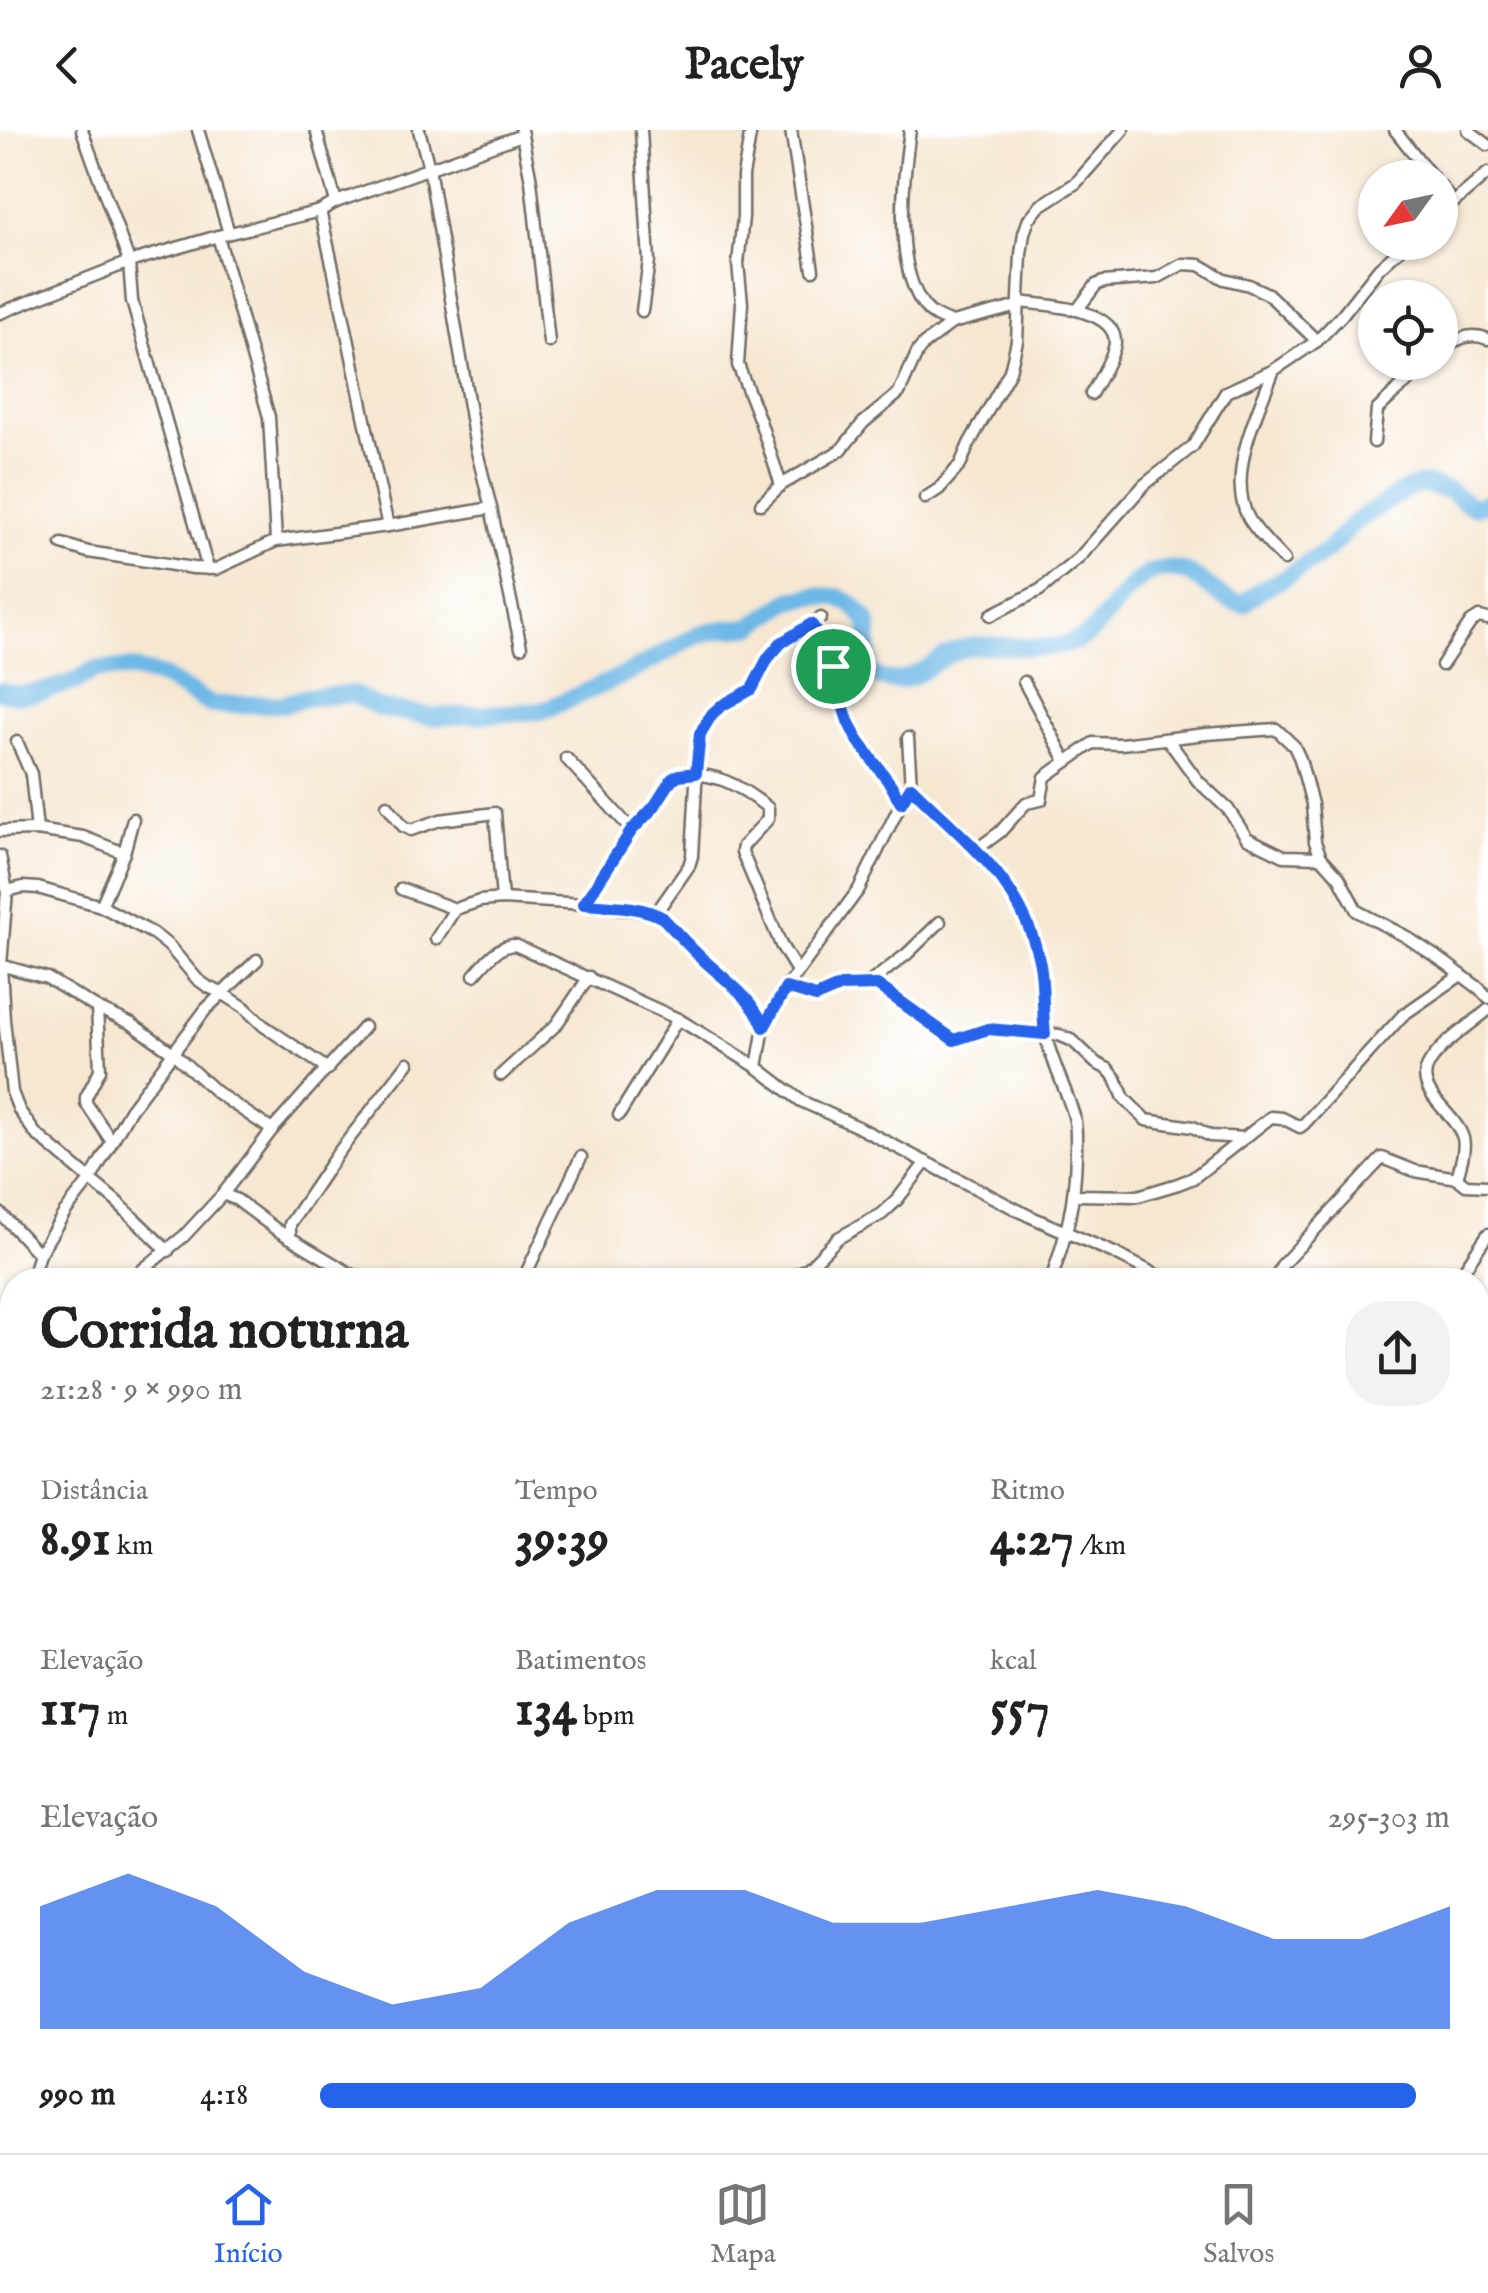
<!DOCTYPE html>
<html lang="pt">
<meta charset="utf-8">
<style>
:root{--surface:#fff;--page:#f2f2f2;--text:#222;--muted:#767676;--line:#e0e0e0;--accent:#2563eb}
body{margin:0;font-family:"IM FELL English",serif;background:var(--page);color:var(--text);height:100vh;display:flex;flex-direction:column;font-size:38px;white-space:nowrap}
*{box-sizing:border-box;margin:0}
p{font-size:32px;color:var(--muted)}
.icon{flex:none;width:55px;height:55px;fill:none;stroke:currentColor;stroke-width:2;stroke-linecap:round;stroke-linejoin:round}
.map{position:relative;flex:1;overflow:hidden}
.side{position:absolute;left:0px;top:1138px;width:1490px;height:888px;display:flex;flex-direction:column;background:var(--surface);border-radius:40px 40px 0 0;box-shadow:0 2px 8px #0004}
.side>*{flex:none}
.needle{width:65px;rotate:237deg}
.fabs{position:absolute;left:1358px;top:30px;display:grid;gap:20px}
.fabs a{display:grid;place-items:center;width:100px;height:100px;border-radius:50%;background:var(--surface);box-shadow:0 2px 8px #0004;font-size:50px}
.pin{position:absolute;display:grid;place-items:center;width:85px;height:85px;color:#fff;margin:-42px;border:5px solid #fff;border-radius:50%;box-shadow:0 2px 10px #0007}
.round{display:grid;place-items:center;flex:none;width:105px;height:105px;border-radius:40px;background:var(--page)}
.head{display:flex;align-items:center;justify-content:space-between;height:170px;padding:0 40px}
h1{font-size:55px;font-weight:700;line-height:75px}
.stats{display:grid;grid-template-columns:repeat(3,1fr);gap:15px;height:170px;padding:10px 40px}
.stats div{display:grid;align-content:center}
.stats b{font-size:50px;font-weight:700}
.stats small{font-size:28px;font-weight:400}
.stats p{font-size:28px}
.chart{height:280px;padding:20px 40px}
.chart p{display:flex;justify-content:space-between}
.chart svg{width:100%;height:180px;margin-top:10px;fill:var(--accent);opacity:.7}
ul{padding:0 40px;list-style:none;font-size:32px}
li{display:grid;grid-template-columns:160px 120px 1fr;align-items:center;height:75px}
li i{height:25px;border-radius:12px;background:var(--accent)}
header{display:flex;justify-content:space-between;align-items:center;height:130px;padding:0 40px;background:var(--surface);font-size:45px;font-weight:700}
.dock{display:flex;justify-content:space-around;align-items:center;height:140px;border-top:2px solid var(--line);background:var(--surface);font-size:28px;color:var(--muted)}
.dock a{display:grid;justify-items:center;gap:5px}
.dock .selected{color:var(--accent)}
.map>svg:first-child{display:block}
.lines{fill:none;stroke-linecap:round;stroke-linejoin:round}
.river{stroke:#6db8e6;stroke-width:18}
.street-casing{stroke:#726d65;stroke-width:15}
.street{stroke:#fff;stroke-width:10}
.route-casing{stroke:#fff;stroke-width:20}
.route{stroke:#2563eb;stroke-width:12}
</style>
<header><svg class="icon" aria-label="back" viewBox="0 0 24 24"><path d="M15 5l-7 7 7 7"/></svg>Pacely<svg class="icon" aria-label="person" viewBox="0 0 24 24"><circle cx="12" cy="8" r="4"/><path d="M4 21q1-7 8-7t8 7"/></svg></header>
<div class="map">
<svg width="1488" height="2023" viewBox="0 0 1488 2023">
<rect width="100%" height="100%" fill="#fff"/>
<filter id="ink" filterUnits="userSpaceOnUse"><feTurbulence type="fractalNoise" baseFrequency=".01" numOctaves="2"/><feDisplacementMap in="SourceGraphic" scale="20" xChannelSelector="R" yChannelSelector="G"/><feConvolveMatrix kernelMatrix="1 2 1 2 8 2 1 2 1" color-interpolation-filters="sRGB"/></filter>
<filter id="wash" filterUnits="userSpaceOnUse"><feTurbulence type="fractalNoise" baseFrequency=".0048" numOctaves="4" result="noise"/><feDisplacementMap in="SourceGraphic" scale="40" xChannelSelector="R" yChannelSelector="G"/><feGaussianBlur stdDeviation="2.25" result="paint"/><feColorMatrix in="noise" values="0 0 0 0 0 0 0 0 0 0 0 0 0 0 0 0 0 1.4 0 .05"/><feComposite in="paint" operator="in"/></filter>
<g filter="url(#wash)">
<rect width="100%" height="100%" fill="#f6e7d1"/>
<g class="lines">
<path class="river" d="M0,561L18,565L41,562L77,551L93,540L130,539L163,547L211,575L284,574L308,567L353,564L378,578L433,587L542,581L627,544L697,505L723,499L751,497L791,470L816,466L838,467L852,474L867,490L869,500L867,541C907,569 930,527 964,518C997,509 1046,526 1079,510C1109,495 1125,446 1160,440C1199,434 1209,469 1243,474L1260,460L1283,449L1328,420L1355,392L1407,359L1423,354L1450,361L1468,374L1476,377L1488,372"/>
</g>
</g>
<g filter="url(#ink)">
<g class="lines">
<defs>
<g id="street">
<polyline points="82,0 129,132 132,171 208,439"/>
<polyline points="198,0 229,103"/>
<polyline points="316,0 336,72"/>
<polyline points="419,0 429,38 476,318 491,378 521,517"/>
<polyline points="641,0 649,131 642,181"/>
<polyline points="751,0 743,46 743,87 738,134 742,173 738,235 760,291 781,355"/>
<polyline points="791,0 813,140"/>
<path d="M910,0C903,48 893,137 925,177C932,186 942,189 952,193"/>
<polyline points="1395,0 1433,48"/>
<polyline points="1468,0 1488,15"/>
<polyline points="522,5 531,51 549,212"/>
<polyline points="1440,56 1453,73"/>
<path d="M320,81C345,186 364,291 388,396"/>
<polyline points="1440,84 1488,43"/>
<polyline points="218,106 269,287 276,411"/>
<path d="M1019,172C1043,175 1116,177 1115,213C1114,226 1098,252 1091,264"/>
<polyline points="1078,179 1096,155 1103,152 1157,148 1183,134 1200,135 1224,149 1249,155 1268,164 1317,211"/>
<polyline points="0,183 129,132 218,106 320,81 336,72 522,5 521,0"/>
<path d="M1440,225C1454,210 1467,201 1488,209"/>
<path d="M1274,240C1258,281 1225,346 1249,389C1258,404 1272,417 1284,430"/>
<polyline points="1374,312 1377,280 1401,257 1432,232"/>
<polyline points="925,368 939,359 960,335 969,314 1010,241 1017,211 1021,124 1024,103 1029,89 1040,76 1076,53 1123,0"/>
<polyline points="761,374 781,355 841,320 863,293 899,263 918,221 924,214 952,193 1019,176"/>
<polyline points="62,414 88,422 193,438 216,439 276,411 388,396 491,378"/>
<polyline points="991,485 1040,460 1079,428 1144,355 1193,316 1226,262 1274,240 1317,211 1342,185 1379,138 1408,112"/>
<polyline points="1442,535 1471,492 1479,487 1488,489"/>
<polyline points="1024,552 1066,631"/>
<polyline points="1168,610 1198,651 1228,679 1247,708 1284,726 1321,727"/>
<polyline points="17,612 31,644 37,700"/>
<polyline points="566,628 632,700"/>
<path d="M911,657C933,679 957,698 978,720C1009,751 1035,795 1041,839C1044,862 1040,885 1046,907C1053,935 1066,959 1074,986C1077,998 1076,1012 1076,1024C1075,1074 1067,1103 1051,1150"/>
<polyline points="901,673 911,657 908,608"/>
<polyline points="387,675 403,696 411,700 440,690 495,683 502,769"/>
<polyline points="0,701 37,700 83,707 124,723"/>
<polyline points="977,719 1000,702 1026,673 1041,670 1045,647 1093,613 1121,614 1206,604 1276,599 1294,616 1300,629 1312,674 1315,712 1321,727 1339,747 1357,781 1405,806 1447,834 1480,859 1488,868"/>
<polyline points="0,726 7,761 1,835 4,890 12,962 19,980 35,1003 116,1071 168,1121"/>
<polyline points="401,759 455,779 480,771 502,769 584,774 656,783 663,788 703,830 742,863 758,882 764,897 757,937 801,971 858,997 1029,1086 1114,1123 1166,1150"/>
<polyline points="7,761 23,757 38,758 101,776 154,804 169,816 197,849 208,857 222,863 244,877 264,896 328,939"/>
<path d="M584,774L632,700L654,677L675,647C711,638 741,656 768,678V689L743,716L742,722L781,815L797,841"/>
<polyline points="101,776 124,723 133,689"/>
<polyline points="656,783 689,736 692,726 698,619 700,604 712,584 721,576 751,559 768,528 781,513 821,488"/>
<polyline points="436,809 455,779"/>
<polyline points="0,835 47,848 97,878 132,894 172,922 216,962 272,1000"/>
<path d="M474,845C485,833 497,815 515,815L678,889L757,937"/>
<polyline points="868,854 907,824 940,792"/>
<polyline points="786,858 815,867 841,856 877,855 954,910 988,899 1059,905 1073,911 1096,933 1108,939 1116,949 1124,968 1146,990 1193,997 1210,1006 1244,1008"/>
<polyline points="97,878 100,940 86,967 86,973 112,1012"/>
<polyline points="764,897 786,858 859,759 901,673 891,655 857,609 848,591 835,550 829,519 811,494"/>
<polyline points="501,945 556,895 589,847"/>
<polyline points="619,985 678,889"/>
<path d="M1457,1048C1460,1036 1466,1020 1463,1008C1456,983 1412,961 1429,934C1440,914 1470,895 1488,880"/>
<polyline points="223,1064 237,1070 277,1100 361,1150"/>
<polyline points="1075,1065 1138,1066 1178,1054 1193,1048 1271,987 1282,988 1300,997 1304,994 1403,885 1461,845"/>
<polyline points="0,1083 39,1124"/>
<polyline points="290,1107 290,1094 338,1023 408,933"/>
<polyline points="31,1150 39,1124 65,1082 90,1050 130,980 206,879 257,830"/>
<polyline points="130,1150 184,1106 223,1064 272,1000 364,897"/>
<polyline points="523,1150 581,1027"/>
<polyline points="786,1150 808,1138 838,1108 882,1084 897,1070 926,1032"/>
<polyline points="1275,1150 1282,1135 1382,1028 1415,1041 1457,1048 1466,1055 1488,1056"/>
<polyline points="1457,1150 1488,1104"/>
<polyline points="1478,1172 1488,1179"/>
<polyline points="0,1300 12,1291"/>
<polyline points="1478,1300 1488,1305"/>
<polyline points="0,1349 12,1374"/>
<polyline points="1478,1423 1488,1419"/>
<polyline points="0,1463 12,1461"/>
<polyline points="1478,1504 1488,1502"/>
<polyline points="1478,1564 1488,1558"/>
<polyline points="1478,1668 1488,1662"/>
<polyline points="0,1965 12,1970"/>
<polyline points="1478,1967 1488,1979"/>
<polyline points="100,2012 116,2023"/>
<polyline points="796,2012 813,2023"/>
<polyline points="1037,2012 1039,2023"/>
<polyline points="1097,2012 1108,2023"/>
<polyline points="1206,2012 1216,2023"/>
<polyline points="883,2023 887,2012"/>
</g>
</defs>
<use href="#street" class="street-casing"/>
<use href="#street" class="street"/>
</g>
</g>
<g class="lines" filter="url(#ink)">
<defs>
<path id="route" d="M811,494L829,519L835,550L848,591L857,609L891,655L901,673L911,657C967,713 1024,752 1040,835C1044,857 1042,881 1045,904L988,899L954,910L877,855L841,856L816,867L786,858L764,897C752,868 729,853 707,833C691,819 677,803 663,788C641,775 609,776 584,774L632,700L654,677L672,649L679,645L696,643L700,604L712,584L721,576L752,559L768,528L781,513Z"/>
</defs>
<use href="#route" class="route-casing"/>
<use href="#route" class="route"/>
</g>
</svg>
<div class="fabs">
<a><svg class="needle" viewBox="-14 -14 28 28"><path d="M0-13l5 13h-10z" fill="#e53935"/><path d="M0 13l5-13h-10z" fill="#767676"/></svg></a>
<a><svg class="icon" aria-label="locate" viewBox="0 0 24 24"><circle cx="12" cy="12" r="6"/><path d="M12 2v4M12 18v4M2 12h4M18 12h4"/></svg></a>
</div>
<div class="pin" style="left:833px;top:536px;background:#1e9e55"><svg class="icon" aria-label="arrive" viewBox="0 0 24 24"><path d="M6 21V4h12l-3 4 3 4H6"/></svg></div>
<section class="side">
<div class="head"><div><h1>Corrida noturna</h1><p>21:28 · 9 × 990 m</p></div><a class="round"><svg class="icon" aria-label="share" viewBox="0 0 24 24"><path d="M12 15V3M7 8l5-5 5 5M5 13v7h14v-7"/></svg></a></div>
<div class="stats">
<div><p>Distância</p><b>8.91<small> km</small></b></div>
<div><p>Tempo</p><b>39:39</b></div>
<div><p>Ritmo</p><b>4:27<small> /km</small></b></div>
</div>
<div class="stats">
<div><p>Elevação</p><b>117<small> m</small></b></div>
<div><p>Batimentos</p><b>134<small> bpm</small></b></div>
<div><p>kcal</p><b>557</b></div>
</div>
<div class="chart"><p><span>Elevação</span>295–303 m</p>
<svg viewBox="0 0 160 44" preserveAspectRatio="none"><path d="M0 44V14L10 6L20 14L30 30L40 38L50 34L60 18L70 10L80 10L90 18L100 18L110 14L120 10L130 14L140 22L150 22L160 14V44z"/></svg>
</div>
<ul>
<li><b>990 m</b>4:18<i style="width:97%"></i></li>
</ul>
</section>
</div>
<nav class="dock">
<a class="selected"><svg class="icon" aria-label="home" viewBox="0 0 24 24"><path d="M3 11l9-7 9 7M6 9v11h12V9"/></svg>Início</a>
<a><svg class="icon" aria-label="map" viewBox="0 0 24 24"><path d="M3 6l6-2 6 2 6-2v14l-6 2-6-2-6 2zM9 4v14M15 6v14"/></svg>Mapa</a>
<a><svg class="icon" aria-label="saved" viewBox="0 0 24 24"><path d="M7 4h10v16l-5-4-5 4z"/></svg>Salvos</a>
</nav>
